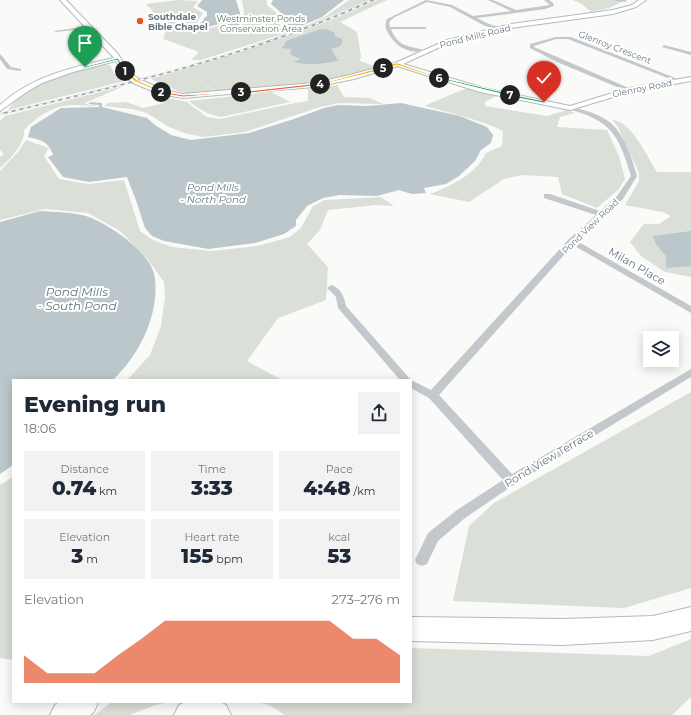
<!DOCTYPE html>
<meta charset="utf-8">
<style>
:root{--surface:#fff;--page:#f2f2f3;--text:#1f2937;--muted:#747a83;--accent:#e4572e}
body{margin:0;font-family:Montserrat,sans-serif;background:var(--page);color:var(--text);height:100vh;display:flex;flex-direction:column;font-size:15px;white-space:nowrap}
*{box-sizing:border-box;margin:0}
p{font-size:13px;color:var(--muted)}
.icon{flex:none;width:22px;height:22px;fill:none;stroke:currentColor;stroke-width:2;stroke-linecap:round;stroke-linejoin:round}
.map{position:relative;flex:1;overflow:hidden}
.sheet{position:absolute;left:12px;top:379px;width:400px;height:324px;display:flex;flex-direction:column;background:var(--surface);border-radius:0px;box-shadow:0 2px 10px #0003}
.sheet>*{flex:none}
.controls{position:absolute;left:643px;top:331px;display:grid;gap:8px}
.controls a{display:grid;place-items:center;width:36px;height:36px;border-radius:0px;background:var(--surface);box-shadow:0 2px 10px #0003;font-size:20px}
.pin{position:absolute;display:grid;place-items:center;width:34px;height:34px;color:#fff;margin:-41px -17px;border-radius:50% 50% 50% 0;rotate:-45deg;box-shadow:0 0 4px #0007}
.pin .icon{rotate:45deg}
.km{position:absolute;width:20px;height:20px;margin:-10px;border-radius:50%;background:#222;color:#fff;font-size:11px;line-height:20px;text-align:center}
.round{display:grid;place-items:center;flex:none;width:42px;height:42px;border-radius:0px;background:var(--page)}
.summary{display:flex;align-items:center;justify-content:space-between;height:68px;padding:0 12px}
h1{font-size:22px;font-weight:800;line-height:30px}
.stats{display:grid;grid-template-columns:repeat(3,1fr);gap:6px;height:68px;padding:4px 12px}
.stats div{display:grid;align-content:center;border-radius:0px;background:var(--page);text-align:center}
.stats b{font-size:20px;font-weight:800}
.stats small{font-size:11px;font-weight:400}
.stats p{font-size:11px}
.chart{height:112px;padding:8px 12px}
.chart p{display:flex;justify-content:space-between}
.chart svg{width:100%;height:72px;margin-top:4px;fill:var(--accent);opacity:.7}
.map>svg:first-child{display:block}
.green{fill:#dadfd7}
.water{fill:#bbc7cb}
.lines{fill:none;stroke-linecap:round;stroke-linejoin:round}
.stream{stroke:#bbc7cb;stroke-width:1.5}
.secondary-casing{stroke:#b3babf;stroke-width:2}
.highway-casing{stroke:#b4b9bd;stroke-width:2}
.street{fill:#c3c8cc;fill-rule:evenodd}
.secondary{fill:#fff;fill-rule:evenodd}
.highway{fill:#fff;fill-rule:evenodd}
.rail-casing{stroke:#a2aab0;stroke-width:2}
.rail{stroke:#fff;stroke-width:1.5;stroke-dasharray:4;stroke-linecap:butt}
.split-1{fill:#22a559;stroke:#fff}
.split-2{fill:#f5b400;stroke:#fff}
.split-3{fill:#f0652b;stroke:#fff}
.split-4{fill:#f0652b;stroke:#fff}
.split-5{fill:#f5b400;stroke:#fff}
.split-6{fill:#f5b400;stroke:#fff}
.split-7{fill:#22a559;stroke:#fff}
.split-8{fill:#22a559;stroke:#fff}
.poi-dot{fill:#e4572e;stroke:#fff;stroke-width:1.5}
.labels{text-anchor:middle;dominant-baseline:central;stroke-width:4;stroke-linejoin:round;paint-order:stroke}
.far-poi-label{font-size:9px;font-weight:bold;fill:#657683;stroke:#fff;text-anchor:start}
.far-park-label{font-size:9px;fill:#687a64;stroke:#fff}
.far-street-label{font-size:9px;fill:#657683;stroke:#fff}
.far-water-label{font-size:10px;font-style:italic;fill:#60757c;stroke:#fff}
.street-label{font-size:11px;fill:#657683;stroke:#fff}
.water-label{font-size:12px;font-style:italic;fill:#60757c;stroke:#fff}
</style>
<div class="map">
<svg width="691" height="715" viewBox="0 0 691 715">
<rect width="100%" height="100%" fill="#fafaf8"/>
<g class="green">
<polygon points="178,0 198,1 193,7 203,13 196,24 206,29 219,26 242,28 244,12 242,0 267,0 267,5 279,15 280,27 285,31 303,27 325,17 349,0 369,0 302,28 201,60 191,60 199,52 163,39 167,28 146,4"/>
<path d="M377,0H387L340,22L357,32L361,56L360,61L376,67L367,71L311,83L218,92L185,72L217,92L196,94L180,92L151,79C228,56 305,34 377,0Z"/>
<polygon points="573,0 626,0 609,8 591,12 582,4"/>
<path d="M102,65H110L115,75L125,81L8,110C25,83 72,72 102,65Z"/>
<polygon points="337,85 344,97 370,98 383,104 339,103 320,107 245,132 203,137 184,133 167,126 147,113 132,109 104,106 108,103 127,102 143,108 164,103 158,100 169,98 187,102 207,117 220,119 290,104 308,101 308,89"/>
<path d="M124,86L85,103L88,105H98C91,107 83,105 76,105C54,105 39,115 24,130C25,144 10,159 0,168V157L4,154L0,150V121L5,116Z"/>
<path d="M467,88L498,95L485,102V106L547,116L567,110L575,113L560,117L557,127L607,130L619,156L625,179L618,190L597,208L562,194L558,177L522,175L504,179L469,202L430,194C451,186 475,175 486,153L502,146L503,131C478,119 451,113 424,106Z"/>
<path d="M271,92L290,102L221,117C209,115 198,109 189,101Z"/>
<path d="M612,120C630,119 648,158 657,172H691V277L665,272L641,256L630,242L644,224H659L671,216L663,212L625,205L639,181V173L618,127Z"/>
<polygon points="26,140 49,148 44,156 59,179 88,184 124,180 140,231 153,240 172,247 211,251 258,246 290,237 301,228 313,206 325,200 381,197 394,206 377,205 328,210 320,230 307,244 328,267 326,300 278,318 247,361 282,380 127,380 150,355 161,326 165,297 164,282 145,256 120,231 88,213 45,209 0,220 0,171 18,152"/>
<polygon points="691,392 691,588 624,608 453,601 469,526 494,503"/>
<polygon points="13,477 13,660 0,658 0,485"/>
<polygon points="691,639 691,697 672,715 285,715 269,705 256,702 411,702 411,648 649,656"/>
<polygon points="112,702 170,702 155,705 130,715 94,715"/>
</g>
<g class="water">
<polygon points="202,0 236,0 240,13 239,27 219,24 208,27 200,23 203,21 204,18 207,16 207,12 197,6"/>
<polygon points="273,0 344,0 322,17 301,26 288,29 286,27 288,25 286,21 287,18 271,4"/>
<path d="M321,29H326L335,33V36L342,39V43L340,46L331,49L333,51V54L336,56L337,59L340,60C324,64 310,66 294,62L300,59L290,54L291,49L281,48L284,46L286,41Z"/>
<path d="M91,102L102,103V107L147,118L155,125L171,135L191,140L249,133L294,119L324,108L338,105L366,106L401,103L460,116L487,127L493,135L491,143L481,150L475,161L459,176L446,184L424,188L426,193L412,194L399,190L377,196L340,195L323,198L307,206L296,220V226L284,234L255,243L208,249L164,241L152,236L145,228L137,203L127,177L89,182L63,177L48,157L53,155C49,141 40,140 28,137L31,127L61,108L99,107V105L88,104Z"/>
<path d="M40,211C55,212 72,212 86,216C109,224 153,253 155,279C159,316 139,355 113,380H13V465L0,474V222Z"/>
<polygon points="691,231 691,266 666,268 666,256 656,244 653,236"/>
</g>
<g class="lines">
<polyline class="stream" points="616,0 626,1"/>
<defs>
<path id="secondary" d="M60,0H66L118,54L130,73L139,79L164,90L183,94L314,83L350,75L395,63L447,40L511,24L613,10L632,5L639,0H646L636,7L613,14L511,28L451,42L403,64L484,88L570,106L629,88L691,77V81L630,92L570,110L480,92L397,66L354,79L314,87L183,98L159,94L133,83L124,76L116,61L73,72L42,83L28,91L0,111V105C32,76 73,67 114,58Z"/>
<g id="highway">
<polygon points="691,607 691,631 653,640 562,645 411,641 411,617 562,619 653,616"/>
<polygon points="59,702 98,702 94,712 90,715 50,715 55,705"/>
<polygon points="185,702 220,702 226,705 231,715 174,715 179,705"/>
</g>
</defs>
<use href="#secondary" class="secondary-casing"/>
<use href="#highway" class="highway-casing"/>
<g class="street">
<path d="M426,0L452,5L473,16L511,11L488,0H493L516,10L550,5L544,0H549L553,3L554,6L545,9L477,18L489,24L502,28L500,30L485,26L450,7L427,2L395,17L391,20L389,23L390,27H427L425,29H391C398,47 408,46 425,50V52C407,53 395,47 387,31C385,27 385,24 387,19Z"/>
<polygon points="90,26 92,28 56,32 54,31"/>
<polygon points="556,37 571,37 683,81 678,82 568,39 556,39 534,46 534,47 631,89 632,90 629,92 557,62 530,48 530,44"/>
<polygon points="664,45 691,52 691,55 662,47"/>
<polygon points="0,54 11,67 21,69 21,71 7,69 0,59"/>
<path d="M570,106C583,110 597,113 608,121C624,132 632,158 637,176L623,199L577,241L691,306V313L573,245L439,395L512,474L691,369V377L515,484L465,518L438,541L427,564L422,566L417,564L415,560L428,533L457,510L503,480L429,398L411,388V380H400L338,308L336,297L327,288L331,285C341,288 344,296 346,306L411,380L431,390L569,239L596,215L544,198V194H550L600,211L617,196L631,176C618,134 612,121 568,109V107Z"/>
</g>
<use href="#secondary" class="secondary"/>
<use href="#highway" class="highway"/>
<defs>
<path id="rail" d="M0,114C126,85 255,54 373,0"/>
</defs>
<use href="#rail" class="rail-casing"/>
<use href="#rail" class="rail"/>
</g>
<polygon class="split-1" points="118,58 126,72 124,72 117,60 85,68 83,67"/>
<polygon class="split-2" points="124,70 126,70 137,80 163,92 160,92 134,81"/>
<polygon class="split-3" points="160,91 183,95 242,92 183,97 161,93"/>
<polygon class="split-4" points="320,83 322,85 241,94 239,92"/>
<polygon class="split-5" points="383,67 385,69 320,85 319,84"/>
<polygon class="split-6" points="395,63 398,63 440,78 437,78 397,65 383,69 382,68"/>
<polygon class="split-7" points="439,77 511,94 511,95 510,96 437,78"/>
<polygon class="split-8" points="510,94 544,101 546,102 544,103 508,96"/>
<circle class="poi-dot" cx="140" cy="21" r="4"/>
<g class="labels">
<g class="far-poi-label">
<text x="148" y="16">Southdale<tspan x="148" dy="10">Bible Chapel</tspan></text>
</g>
<g class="far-park-label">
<text x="261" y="18">Westminster Ponds<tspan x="261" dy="10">Conservation Area</tspan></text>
</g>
<g class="far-street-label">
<text transform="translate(475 36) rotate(-14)">Pond Mills Road</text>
<text transform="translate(615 47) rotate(21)">Glenroy Crescent</text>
<text transform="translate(642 88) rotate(-11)">Glenroy Road</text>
<text transform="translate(590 226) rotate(-44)">Pond View Road</text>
</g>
<g class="far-water-label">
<text x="213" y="187">Pond Mills<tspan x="213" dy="12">- North Pond</tspan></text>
</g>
<g class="street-label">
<text transform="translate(637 266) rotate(30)">Milan Place</text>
<text transform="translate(549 458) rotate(-31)">Pond View Terrace</text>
</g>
<g class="water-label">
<text x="77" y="291">Pond Mills<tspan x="77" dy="14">- South Pond</tspan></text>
</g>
</g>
</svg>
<div class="controls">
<a><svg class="icon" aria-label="layers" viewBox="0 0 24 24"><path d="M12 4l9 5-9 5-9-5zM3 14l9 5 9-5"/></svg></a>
</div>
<div class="pin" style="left:85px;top:67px;background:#1e9e55"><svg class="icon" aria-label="arrive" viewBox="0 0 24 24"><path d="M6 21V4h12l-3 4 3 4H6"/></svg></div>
<div class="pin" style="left:544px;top:102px;background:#d93025"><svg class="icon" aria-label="check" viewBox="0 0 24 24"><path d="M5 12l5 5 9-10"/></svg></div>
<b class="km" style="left:125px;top:71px">1</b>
<b class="km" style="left:161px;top:92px">2</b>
<b class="km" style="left:241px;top:92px">3</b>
<b class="km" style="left:320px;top:84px">4</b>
<b class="km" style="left:383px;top:68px">5</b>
<b class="km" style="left:439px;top:78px">6</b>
<b class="km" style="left:510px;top:95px">7</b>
<section class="sheet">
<div class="summary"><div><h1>Evening run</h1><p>18:06</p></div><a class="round"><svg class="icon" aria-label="share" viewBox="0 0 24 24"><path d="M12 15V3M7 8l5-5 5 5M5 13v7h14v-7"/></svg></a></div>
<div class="stats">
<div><p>Distance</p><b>0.74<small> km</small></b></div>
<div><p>Time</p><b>3:33</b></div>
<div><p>Pace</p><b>4:48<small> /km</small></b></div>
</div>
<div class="stats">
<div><p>Elevation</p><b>3<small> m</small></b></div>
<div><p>Heart rate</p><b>155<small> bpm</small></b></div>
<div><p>kcal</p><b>53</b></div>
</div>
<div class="chart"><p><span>Elevation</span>273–276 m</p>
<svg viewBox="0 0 160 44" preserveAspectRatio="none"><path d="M0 44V27L10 38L20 38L30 38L40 27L50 17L60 6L70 6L80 6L90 6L100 6L110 6L120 6L130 6L140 17L150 17L160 27V44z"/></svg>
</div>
</section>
</div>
